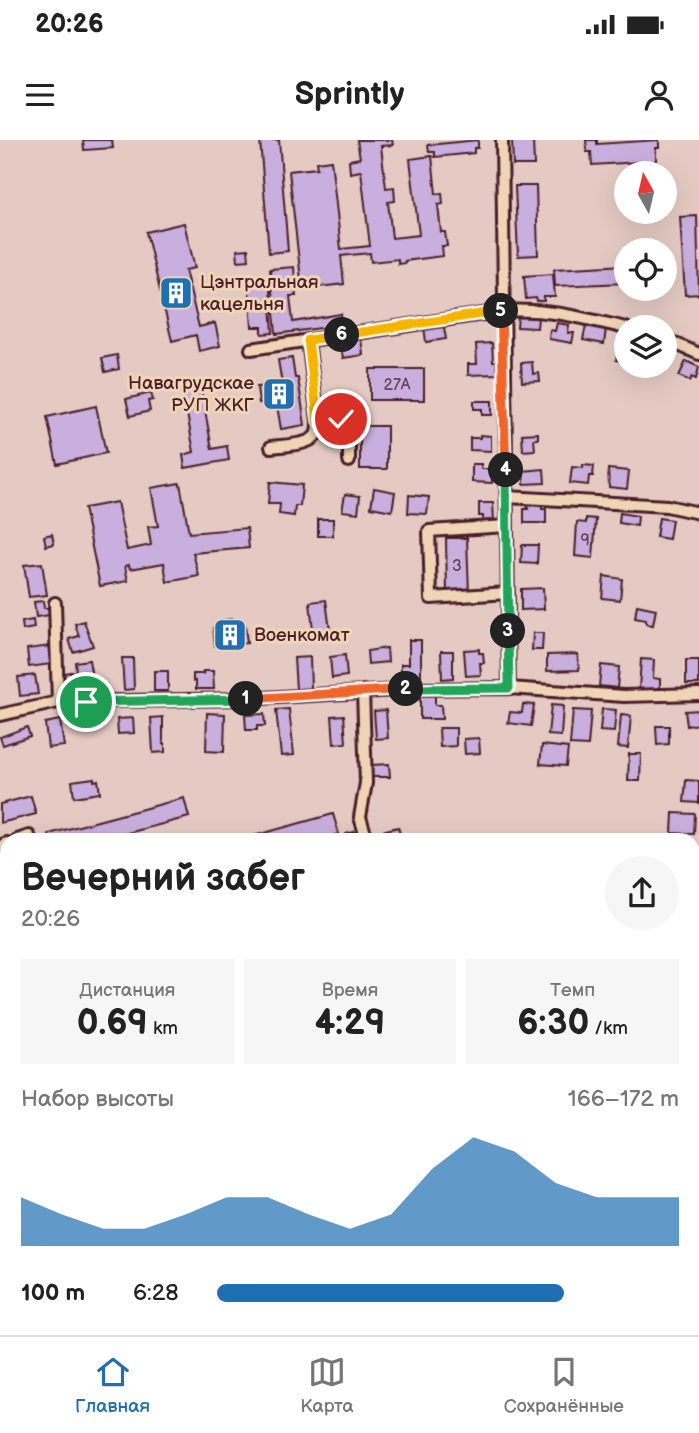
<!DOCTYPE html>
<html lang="ru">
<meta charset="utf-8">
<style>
:root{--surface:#fff;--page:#f6f6f6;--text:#222;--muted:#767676;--line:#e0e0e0;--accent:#1f6fb2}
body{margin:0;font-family:"Balsamiq Sans",sans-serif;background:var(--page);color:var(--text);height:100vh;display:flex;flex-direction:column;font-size:26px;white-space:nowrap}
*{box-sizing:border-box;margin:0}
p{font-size:23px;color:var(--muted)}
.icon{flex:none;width:38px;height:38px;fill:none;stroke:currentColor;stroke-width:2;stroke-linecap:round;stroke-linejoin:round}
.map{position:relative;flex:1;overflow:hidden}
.details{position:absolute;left:0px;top:693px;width:700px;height:502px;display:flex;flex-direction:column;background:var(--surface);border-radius:21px 21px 0 0;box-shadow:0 7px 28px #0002}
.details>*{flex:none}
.needle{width:46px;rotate:352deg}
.fabs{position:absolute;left:614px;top:21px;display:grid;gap:14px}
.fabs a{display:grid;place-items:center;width:63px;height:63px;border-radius:50%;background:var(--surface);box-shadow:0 7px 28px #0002;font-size:35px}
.pin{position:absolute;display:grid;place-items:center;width:60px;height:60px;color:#fff;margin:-30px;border:4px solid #fff;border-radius:50%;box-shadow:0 2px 7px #0007}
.km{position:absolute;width:35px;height:35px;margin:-18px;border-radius:50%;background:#222;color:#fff;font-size:19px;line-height:35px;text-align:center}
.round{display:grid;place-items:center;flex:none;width:74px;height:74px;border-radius:37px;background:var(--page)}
.headline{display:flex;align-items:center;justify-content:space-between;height:119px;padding:0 21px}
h1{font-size:38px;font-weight:700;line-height:52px}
.figures{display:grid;grid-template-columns:repeat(3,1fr);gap:10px;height:119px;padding:7px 21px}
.figures div{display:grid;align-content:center;border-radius:0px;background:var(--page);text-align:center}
.figures b{font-size:35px;font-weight:700}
.figures small{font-size:19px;font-weight:400}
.figures p{font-size:19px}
.chart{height:196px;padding:14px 21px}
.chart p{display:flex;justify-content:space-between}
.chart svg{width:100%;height:126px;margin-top:7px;fill:var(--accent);opacity:.7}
ul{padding:0 21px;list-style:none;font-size:23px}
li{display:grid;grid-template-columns:112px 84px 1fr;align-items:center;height:52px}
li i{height:18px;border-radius:9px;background:var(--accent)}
.status{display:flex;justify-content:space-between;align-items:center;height:49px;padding:0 35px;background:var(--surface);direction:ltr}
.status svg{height:19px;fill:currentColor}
header{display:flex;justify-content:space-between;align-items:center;height:91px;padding:0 21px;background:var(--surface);font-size:32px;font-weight:700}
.tabs{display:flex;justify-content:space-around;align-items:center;height:98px;border-top:2px solid var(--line);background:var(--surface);font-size:19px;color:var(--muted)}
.tabs a{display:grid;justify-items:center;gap:4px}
.tabs .selected{color:var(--accent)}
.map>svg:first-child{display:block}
.building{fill:#c9afdd;stroke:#4a1f2b;stroke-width:2}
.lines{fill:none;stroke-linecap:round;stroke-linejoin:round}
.minor-casing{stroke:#4a1f2b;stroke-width:16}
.minor{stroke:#efd5b6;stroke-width:10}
.split-1-casing{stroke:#fff;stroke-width:14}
.split-2-casing{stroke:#fff;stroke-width:14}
.split-3-casing{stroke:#fff;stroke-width:14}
.split-4-casing{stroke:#fff;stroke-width:14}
.split-5-casing{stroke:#fff;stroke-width:14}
.split-6-casing{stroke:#fff;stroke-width:14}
.split-7-casing{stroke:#fff;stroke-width:14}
.split-1{stroke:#22a559;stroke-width:9}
.split-2{stroke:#f0652b;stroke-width:9}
.split-3{stroke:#22a559;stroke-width:9}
.split-4{stroke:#22a559;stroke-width:9}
.split-5{stroke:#f0652b;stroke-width:9}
.split-6{stroke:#f5b400;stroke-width:9}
.split-7{stroke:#f5b400;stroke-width:9}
.labels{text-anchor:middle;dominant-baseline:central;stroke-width:6;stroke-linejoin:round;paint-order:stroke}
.number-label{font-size:16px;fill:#6a4358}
.poi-label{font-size:19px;fill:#4a1f2b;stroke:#efd5b6;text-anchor:start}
</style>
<div class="status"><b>20:26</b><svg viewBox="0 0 49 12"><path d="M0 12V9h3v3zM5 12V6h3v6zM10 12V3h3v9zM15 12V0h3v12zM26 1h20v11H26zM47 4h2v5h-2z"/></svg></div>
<header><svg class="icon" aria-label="menu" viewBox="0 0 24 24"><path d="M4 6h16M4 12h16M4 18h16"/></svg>Sprintly<svg class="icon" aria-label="person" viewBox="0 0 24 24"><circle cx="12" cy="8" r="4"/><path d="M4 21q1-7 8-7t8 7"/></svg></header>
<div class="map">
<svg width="699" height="1195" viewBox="0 0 699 1195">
<rect width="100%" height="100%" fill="#e4cac2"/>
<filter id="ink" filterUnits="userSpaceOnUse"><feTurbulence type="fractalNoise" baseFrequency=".0143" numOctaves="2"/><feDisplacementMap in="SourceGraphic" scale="14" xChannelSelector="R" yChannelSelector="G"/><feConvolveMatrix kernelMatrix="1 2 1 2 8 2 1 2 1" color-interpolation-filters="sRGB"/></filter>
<g filter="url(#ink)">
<g class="building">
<polygon points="83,0 112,0 113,8 84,10"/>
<polygon points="260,0 279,0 288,111 269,113"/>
<polygon points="357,0 392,0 393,5 381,6 386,48 394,47 395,61 388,62 392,98 419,95 410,19 432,16 436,54 442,53 443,64 438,65 441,92 445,92 447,106 442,106 443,116 405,121 405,123 398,124 398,119 371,122 370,113 341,116 344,144 302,149 289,31 317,28 316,22 331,20 341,109 370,106 361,31 350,33 349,20 360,18"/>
<polygon points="478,0 478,8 474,8 474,13 435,17 435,12 429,12 428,5"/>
<polygon points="512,0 533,0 534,25 513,25"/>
<polygon points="586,0 597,0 597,4 659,0 659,8 656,8 656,21 592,25 591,12 587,12"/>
<polygon points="515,46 536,46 538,115 518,116"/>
<polygon points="697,76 699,154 685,155 680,77"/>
<polygon points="184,83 195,128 185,130 199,187 215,183 220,206 199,211 196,195 172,201 146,92"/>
<polygon points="248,109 249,120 238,121 237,110"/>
<polygon points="626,125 626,143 555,146 554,129"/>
<polygon points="294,127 296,156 290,156 293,182 341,174 343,185 276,194 270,129"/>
<polygon points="553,134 555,157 544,157 544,161 537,161 536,158 526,159 524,136"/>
<polygon points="269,136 273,193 262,194 262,187 252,187 248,138"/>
<polygon points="523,173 530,173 530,177 538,177 537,188 517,187 518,176 523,176"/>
<polygon points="443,182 446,199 426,202 424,186"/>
<polygon points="557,183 569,185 568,193 574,193 572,203 549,199 550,190 555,191"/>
<polygon points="592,184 606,189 604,204 583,200 586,185 591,186"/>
<polygon points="623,194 626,195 626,222 616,220"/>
<polygon points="356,196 356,199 361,198 363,215 343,218 340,201"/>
<polygon points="492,203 493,221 496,221 497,234 468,235 468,224 477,224 476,204"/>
<polygon points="665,213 670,215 664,232 651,227 665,226"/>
<polygon points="117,215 119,229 105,232 102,218"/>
<polygon points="292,218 295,238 298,238 305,285 281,289 276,260 259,263 257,247 282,244 278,220"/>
<polygon points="686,221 699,227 696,239 692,237 690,241 679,236"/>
<polygon points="532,222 533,234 539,233 540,241 522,242 521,223"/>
<rect x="370" y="229" width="54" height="31"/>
<polygon points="201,248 212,309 227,306 229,320 185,328 183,315 194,312 183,252"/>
<polygon points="151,253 153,260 148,261 150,271 130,276 126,259"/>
<polygon points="474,261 492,261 492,275 482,275 482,269 474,269"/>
<polygon points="96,266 106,313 57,324 47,277"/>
<rect x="360" y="286" width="27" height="43"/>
<polygon points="538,293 538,299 534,299 535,310 523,311 522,294"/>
<polygon points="480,295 491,296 491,311 470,310 470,298 480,298"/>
<polygon points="472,324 481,324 481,329 492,329 492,343 472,342"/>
<polygon points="583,325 594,326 593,336 589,336 588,345 570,343 572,327 583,328"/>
<polygon points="544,329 545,343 524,344 523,331"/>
<polygon points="608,329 629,331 627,349 609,347"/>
<polygon points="270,342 302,345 300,366 295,366 294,376 279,374 280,364 268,364"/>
<polygon points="180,343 189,393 247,388 249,408 193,413 199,436 167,442 164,423 130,429 129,425 125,426 128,441 100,446 84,368 117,362 127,410 151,405 148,387 158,386 151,348"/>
<polygon points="374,348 395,352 392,371 371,367"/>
<polygon points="345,354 360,356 358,373 342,371"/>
<polygon points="409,355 429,357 427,374 408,373"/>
<polygon points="479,363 493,363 494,382 483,382 483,376 479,376"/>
<polygon points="527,365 542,365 542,369 546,369 546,383 524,383 524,369 528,369"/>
<polygon points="620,373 638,376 637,386 619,383"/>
<polygon points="586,378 596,379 593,418 575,416 577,382 586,383"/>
<polygon points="659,378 672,380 669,399 656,397"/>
<rect x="318" y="379" width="15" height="17"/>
<polygon points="52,394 54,404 46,406 44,396"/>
<polygon points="446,398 467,398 469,454 447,455"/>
<polygon points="522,405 538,405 537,424 521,423"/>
<polygon points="42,423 47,455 29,457 24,425"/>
<polygon points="604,436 622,439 620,460 602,458"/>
<polygon points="543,448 544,469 521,470 521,449"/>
<polygon points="326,460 331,498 314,500 310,462"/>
<polygon points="43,461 44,468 49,468 50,475 36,477 34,462"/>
<polygon points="637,465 656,469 653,485 646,484 646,480 635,478"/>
<polygon points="232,479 232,486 245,485 247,503 215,506 213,488 225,487 224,480"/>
<polygon points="33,480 34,488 23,490 22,482"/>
<polygon points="84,481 93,506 73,512 69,499 79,496 75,484"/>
<polygon points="533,493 543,493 542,510 532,510"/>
<polygon points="409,500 421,500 421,539 401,540 401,524 409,524"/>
<polygon points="50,506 52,524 29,527 27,509"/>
<polygon points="387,508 388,522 368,524 367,511"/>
<polygon points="479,509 479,513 483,513 484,523 480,523 481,535 466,536 464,510"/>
<polygon points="441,511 453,511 453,538 442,539"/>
<polygon points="578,514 579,530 547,531 547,515"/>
<polygon points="345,515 347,536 332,538 330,517"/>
<polygon points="310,517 311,549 296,549 294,518"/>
<polygon points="122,518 133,518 134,549 124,550"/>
<polygon points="641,519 654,520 653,538 660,539 660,550 639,549"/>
<polygon points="89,520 92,537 81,538 82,546 66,548 64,533 76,531 75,522"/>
<rect x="686" y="520" width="13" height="24"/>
<polygon points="601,525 619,527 617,548 599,546"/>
<rect x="154" y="531" width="14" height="20"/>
<polygon points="203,531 213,531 214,549 196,549 196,541 193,541 193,534 203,534"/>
<polygon points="35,535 38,554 20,556 18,537"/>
<polygon points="420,554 435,554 435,565 441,565 442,579 420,579"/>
<polygon points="523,564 534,565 531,586 508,583 510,572 522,573"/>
<polygon points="551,565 563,566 561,596 548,595"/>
<polygon points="289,569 294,615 281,616 276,570"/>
<polygon points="602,569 616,570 614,592 600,591"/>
<polygon points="386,570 388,598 376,599 374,571"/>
<polygon points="573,570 591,571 588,606 570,605"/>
<polygon points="699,570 699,584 687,586 685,571"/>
<polygon points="207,573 225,574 224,612 206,611"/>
<polygon points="264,574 265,586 257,586 257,590 246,590 245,575"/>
<polygon points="344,575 346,603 334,604 332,576"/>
<polygon points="621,575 631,576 628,608 618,607"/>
<polygon points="163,577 163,603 165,603 165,612 153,613 151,578"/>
<polygon points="133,578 134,593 118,594 117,579"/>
<polygon points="60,580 64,606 48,608 45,583"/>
<polygon points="656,586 669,586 669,604 657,605"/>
<polygon points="27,587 30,596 3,605 0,597"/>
<polygon points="439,588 456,588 456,606 440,607"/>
<polygon points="479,598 480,613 465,614 464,599"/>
<polygon points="542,605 568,608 566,626 540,624"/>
<polygon points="629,614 641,614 640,641 628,641"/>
<polygon points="389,624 390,637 372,637 371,625"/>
<polygon points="94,638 94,641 98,640 100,653 74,657 72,641"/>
<polygon points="686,640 699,641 699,663 684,662"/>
<polygon points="31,656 36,674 0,683 0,664"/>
<polygon points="184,658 189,677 101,700 50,700 49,694"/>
<polygon points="673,673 695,674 694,694 672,693"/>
<polygon points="333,674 339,694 316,700 239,700"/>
<polygon points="398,687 402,700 381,700 378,692"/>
<polygon points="698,815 699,837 693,839 693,816"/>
<polygon points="0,883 7,910 7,948 0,950"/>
<polygon points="699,968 699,998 693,1000 693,970"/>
<polygon points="7,978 7,997 5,998 0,988 0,981"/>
<polygon points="7,1104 7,1135 0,1136 0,1106"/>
<polygon points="7,1165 7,1188 21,1188 22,1195 4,1195 0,1167"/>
<polygon points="33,1188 125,1188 127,1195 35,1195"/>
<polygon points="178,1188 196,1188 198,1195 180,1195"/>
<polygon points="282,1188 303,1188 297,1195 290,1195"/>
<polygon points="371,1188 377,1188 386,1195 365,1195"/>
<polygon points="644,1188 674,1188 669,1195 639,1195"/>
</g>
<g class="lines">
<defs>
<g id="minor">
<polyline points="502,0 509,548"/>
<polyline points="665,199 699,214"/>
<path d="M251,209L503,171C548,168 583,178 626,188"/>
<polyline points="318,281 346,281 349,285 349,321"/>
<path d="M271,307C283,305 312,306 317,293C318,289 318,285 318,281L308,200"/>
<polyline points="507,357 667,366 699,373"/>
<polyline points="507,386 429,391 431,458 508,453"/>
<polyline points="55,463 58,562"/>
<polyline points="363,551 366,643 360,677 367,700"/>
<polyline points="0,575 58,562 245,559 414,549 509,548 624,556 699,554"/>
<polyline points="17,700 29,696 31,700"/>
<polyline points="350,700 366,696"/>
<polyline points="7,703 4,704 7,715"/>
<polyline points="0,755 7,752"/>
<polyline points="693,809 699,808"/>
<polyline points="0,821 7,837"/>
<polyline points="693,918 699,916"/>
<polyline points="0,1032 7,1029"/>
<polyline points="693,1043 699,1043"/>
<polyline points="334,1188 341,1195"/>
<polyline points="150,1195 155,1188"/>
<polyline points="321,1195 324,1188"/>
<polyline points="412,1195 418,1188"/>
<polyline points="589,1195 594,1188"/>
</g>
</defs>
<use href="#minor" class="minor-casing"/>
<use href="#minor" class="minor"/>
</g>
</g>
<g class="lines" filter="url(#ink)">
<defs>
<polyline id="split-1" points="86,562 246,559"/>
<polyline id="split-2" points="246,559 406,549"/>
<polyline id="split-3" points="406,549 509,548 508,491"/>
<polyline id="split-4" points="506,330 508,491"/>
<polyline id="split-5" points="501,171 506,330"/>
<polyline id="split-6" points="342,195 501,171"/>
<polyline id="split-7" points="341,279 318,281 308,200 342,195"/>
</defs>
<use href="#split-1" class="split-1-casing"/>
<use href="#split-2" class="split-2-casing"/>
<use href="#split-3" class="split-3-casing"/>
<use href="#split-4" class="split-4-casing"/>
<use href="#split-5" class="split-5-casing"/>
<use href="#split-6" class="split-6-casing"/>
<use href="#split-7" class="split-7-casing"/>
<use href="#split-1" class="split-1"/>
<use href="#split-2" class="split-2"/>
<use href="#split-3" class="split-3"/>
<use href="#split-4" class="split-4"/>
<use href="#split-5" class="split-5"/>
<use href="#split-6" class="split-6"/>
<use href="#split-7" class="split-7"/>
</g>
<defs>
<symbol id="building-square" viewBox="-11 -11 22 22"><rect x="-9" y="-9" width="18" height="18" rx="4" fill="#1f6fb2" stroke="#efd5b6"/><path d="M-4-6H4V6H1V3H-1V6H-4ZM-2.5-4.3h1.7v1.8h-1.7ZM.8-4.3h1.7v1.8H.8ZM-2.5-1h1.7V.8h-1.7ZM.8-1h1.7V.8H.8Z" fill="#fff"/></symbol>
</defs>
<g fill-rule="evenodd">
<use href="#building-square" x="157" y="134" width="38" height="38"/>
<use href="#building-square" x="260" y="235" width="38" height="38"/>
<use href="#building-square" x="211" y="476" width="38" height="38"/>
</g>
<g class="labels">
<g class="number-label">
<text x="397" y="245">27А</text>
<text x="585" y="400">9</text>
<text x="457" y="426">3</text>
</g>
<g class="poi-label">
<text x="200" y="142">Цэнтральная<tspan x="200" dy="22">кацельня</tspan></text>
<text x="254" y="243" text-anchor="end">Навагрудскае<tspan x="254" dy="22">РУП ЖКГ</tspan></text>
<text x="254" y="495">Военкомат</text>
</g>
</g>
</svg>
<div class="fabs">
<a><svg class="needle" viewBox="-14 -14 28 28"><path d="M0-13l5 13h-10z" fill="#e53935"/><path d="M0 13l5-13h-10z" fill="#767676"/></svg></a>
<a><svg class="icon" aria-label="locate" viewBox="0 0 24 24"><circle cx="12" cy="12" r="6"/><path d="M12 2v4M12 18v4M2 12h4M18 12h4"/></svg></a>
<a><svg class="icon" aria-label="layers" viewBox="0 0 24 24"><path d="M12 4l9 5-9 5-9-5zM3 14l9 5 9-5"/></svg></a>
</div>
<div class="pin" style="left:86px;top:562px;background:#1e9e55"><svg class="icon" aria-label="arrive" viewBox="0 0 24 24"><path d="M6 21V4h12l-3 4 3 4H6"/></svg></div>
<div class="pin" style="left:341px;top:279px;background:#d93025"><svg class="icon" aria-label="check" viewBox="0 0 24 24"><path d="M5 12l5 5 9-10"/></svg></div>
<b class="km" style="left:246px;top:559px">1</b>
<b class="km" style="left:406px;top:549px">2</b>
<b class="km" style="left:508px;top:491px">3</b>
<b class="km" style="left:506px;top:330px">4</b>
<b class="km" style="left:501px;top:171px">5</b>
<b class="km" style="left:342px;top:195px">6</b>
<section class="details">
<div class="headline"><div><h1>Вечерний забег</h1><p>20:26</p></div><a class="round"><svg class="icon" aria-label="share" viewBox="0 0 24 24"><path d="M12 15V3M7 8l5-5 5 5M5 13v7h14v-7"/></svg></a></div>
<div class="figures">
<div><p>Дистанция</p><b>0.69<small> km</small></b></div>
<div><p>Время</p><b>4:29</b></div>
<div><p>Темп</p><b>6:30<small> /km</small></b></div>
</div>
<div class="chart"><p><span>Набор высоты</span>166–172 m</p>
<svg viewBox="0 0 160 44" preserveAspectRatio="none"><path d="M0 44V27L10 33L20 38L30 38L40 33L50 27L60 27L70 33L80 38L90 33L100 17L110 6L120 11L130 22L140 27L150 27L160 27V44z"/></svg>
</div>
<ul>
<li><b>100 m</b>6:28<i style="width:75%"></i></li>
</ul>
</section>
</div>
<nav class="tabs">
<a class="selected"><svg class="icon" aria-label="home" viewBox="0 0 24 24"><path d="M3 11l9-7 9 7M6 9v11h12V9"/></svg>Главная</a>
<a><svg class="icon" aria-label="map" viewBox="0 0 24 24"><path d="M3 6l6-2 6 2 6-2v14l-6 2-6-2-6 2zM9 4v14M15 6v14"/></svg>Карта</a>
<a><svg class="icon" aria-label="saved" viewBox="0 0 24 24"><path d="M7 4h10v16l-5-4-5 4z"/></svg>Сохранённые</a>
</nav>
